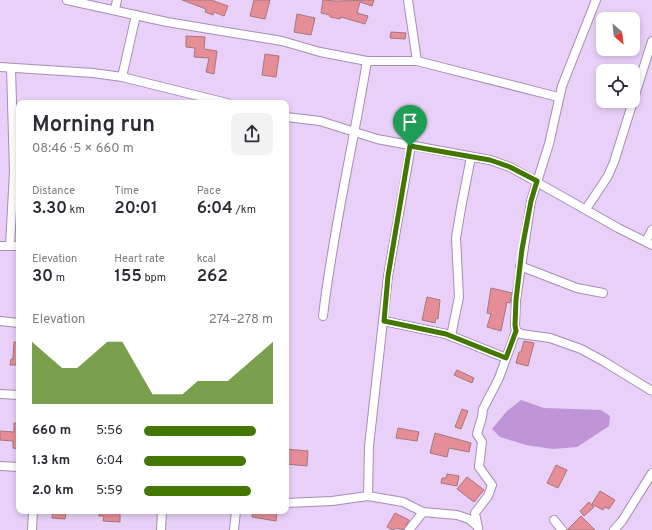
<!DOCTYPE html>
<meta charset="utf-8">
<style>
:root{--surface:#fff;--page:#f2f2f3;--text:#2b2b33;--muted:#7c7c81;--accent:#437702}
body{margin:0;font-family:Overpass,sans-serif;background:var(--page);color:var(--text);height:100vh;display:flex;flex-direction:column;font-size:15px;white-space:nowrap}
*{box-sizing:border-box;margin:0}
p{font-size:13px;color:var(--muted)}
.icon{flex:none;width:22px;height:22px;fill:none;stroke:currentColor;stroke-width:2;stroke-linecap:round;stroke-linejoin:round}
.map{position:relative;flex:1;overflow:hidden}
.side{position:absolute;left:16px;top:100px;width:273px;height:414px;display:flex;flex-direction:column;background:var(--surface);border-radius:8px;box-shadow:0 2px 6px #0003}
.side>*{flex:none}
.needle{width:26px;rotate:152deg}
.fabs{position:absolute;left:596px;top:12px;display:grid;gap:8px}
.fabs a{display:grid;place-items:center;width:44px;height:44px;border-radius:8px;background:var(--surface);box-shadow:0 2px 6px #0003;font-size:20px}
.pin{position:absolute;display:grid;place-items:center;width:34px;height:34px;color:#fff;margin:-41px -17px;border-radius:50% 50% 50% 0;rotate:-45deg;box-shadow:0 0 4px #0007}
.pin .icon{rotate:45deg}
.round{display:grid;place-items:center;flex:none;width:42px;height:42px;border-radius:8px;background:var(--page)}
.headline{display:flex;align-items:center;justify-content:space-between;height:68px;padding:0 16px}
h1{font-size:22px;font-weight:600;line-height:30px}
.stats{display:grid;grid-template-columns:repeat(3,1fr);gap:6px;height:68px;padding:4px 16px}
.stats div{display:grid;align-content:center}
.stats b{font-size:17px;font-weight:600}
.stats small{font-size:11px;font-weight:400}
.stats p{font-size:11px}
.chart{height:112px;padding:8px 16px}
.chart p{display:flex;justify-content:space-between}
.chart svg{width:100%;height:72px;margin-top:4px;fill:var(--accent);opacity:.7}
ul{padding:0 16px;list-style:none;font-size:13px}
li{display:grid;grid-template-columns:64px 48px 1fr;align-items:center;height:30px}
li i{height:10px;border-radius:5px;background:var(--accent)}
.map>svg:first-child{display:block}
.water{fill:#c094d8}
.building{fill:#e68e98;stroke:#a7767b}
.lines{fill:none;stroke-linecap:round;stroke-linejoin:round}
.minor-casing{stroke:#a58db3;stroke-width:10}
.minor{stroke:#fff;stroke-width:8}
.route-casing{stroke:#fff;stroke-width:8}
.route{stroke:#437702;stroke-width:5}
</style>
<div class="map">
<svg width="652" height="530" viewBox="0 0 652 530">
<rect width="100%" height="100%" fill="#e9d0f8"/>
<polygon class="water" points="521,400 544,408 601,410 610,416 609,426 577,447 553,449 526,445 500,437 492,429 507,411"/>
<g class="building">
<polygon points="182,0 211,0 228,6 224,16 214,12 213,15 205,12 206,9"/>
<polygon points="254,0 270,0 265,19 250,16"/>
<polygon points="323,0 336,1 374,0 372,6 360,2 357,13 368,16 365,24 341,17 340,19 330,17 330,15 321,13"/>
<polygon points="297,14 315,18 311,35 294,32"/>
<polygon points="391,32 406,33 405,39 390,38"/>
<polygon points="186,36 205,37 204,49 217,51 214,74 206,72 209,58 194,57 195,48 186,47"/>
<polygon points="265,54 279,56 276,77 262,75"/>
<polygon points="491,288 512,293 510,303 507,302 501,331 487,327 491,314 487,313"/>
<polygon points="427,297 440,300 438,319 436,318 435,323 422,320"/>
<polygon points="524,341 534,343 528,366 516,363 519,352 521,352"/>
<polygon points="14,342 19,342 19,365 10,365 11,359 13,359"/>
<polygon points="457,370 474,378 472,383 454,375"/>
<polygon points="462,409 468,411 461,429 455,427"/>
<polygon points="14,423 19,423 19,449 13,448 13,441 0,440 0,431 14,432"/>
<polygon points="398,428 419,432 417,441 396,438"/>
<polygon points="435,433 471,443 469,452 449,448 447,457 430,453"/>
<polygon points="286,449 308,451 307,466 286,464"/>
<polygon points="556,465 567,470 558,488 547,483"/>
<polygon points="447,474 459,476 457,486 441,483 442,478 446,478"/>
<polygon points="467,477 484,490 474,502 457,489"/>
<polygon points="600,491 615,500 609,509 605,507 603,510 592,504"/>
<polygon points="589,502 594,507 584,516 580,511"/>
<polygon points="53,511 66,511 65,519 52,518"/>
<polygon points="100,511 120,511 120,522 103,521 104,516 99,516"/>
<polygon points="253,511 277,511 276,521 252,517"/>
<polygon points="395,513 409,520 404,530 396,528 393,530 387,527"/>
<polygon points="581,516 595,530 567,530"/>
</g>
<g class="lines">
<defs>
<g id="minor">
<polyline points="67,0 167,22 282,41 320,52 367,61 417,61 558,97"/>
<polyline points="408,0 417,61"/>
<polyline points="596,0 562,86 549,144 531,201 516,300 515,325 516,331 521,334 550,338 581,349 603,361 652,391"/>
<polyline points="115,10 117,0"/>
<polyline points="0,67 93,73 122,77 227,103"/>
<polyline points="122,77 136,15"/>
<polyline points="286,117 320,121 377,139 490,160 510,167 618,228 652,245"/>
<polyline points="586,209 608,176 614,162 652,41"/>
<polyline points="646,241 652,230"/>
<polyline points="0,246 19,246"/>
<polyline points="10,246 14,171 11,68"/>
<polyline points="520,266 577,288 603,293"/>
<path d="M323,316C333,230 353,146 367,61"/>
<polyline points="0,321 19,323"/>
<polyline points="384,321 446,334 506,358"/>
<polyline points="451,336 459,297 456,238 461,208 471,157"/>
<polyline points="0,394 19,395"/>
<polyline points="0,466 19,467"/>
<polyline points="368,496 369,446 388,276 411,146"/>
<polyline points="286,503 332,501 368,496 403,502 423,512 457,515 469,519 477,526"/>
<polyline points="554,520 562,530"/>
<polyline points="478,528 475,513 488,496 492,485 479,467 482,442 477,434 482,417 483,409 499,378 516,331"/>
<polyline points="32,530 33,511"/>
<polyline points="161,530 162,511"/>
<polyline points="234,530 236,511"/>
<polyline points="409,530 423,512"/>
<polyline points="614,530 622,521 652,473"/>
</g>
</defs>
<use href="#minor" class="minor-casing"/>
<use href="#minor" class="minor"/>
</g>
<g class="lines">
<defs>
<polygon id="route" points="410,146 490,160 510,167 537,181 531,201 522,249 516,300 515,325 516,331 506,358 446,334 384,321 388,276"/>
</defs>
<use href="#route" class="route-casing"/>
<use href="#route" class="route"/>
</g>
</svg>
<div class="fabs">
<a><svg class="needle" viewBox="-14 -14 28 28"><path d="M0-13l5 13h-10z" fill="#e53935"/><path d="M0 13l5-13h-10z" fill="#7c7c81"/></svg></a>
<a><svg class="icon" aria-label="locate" viewBox="0 0 24 24"><circle cx="12" cy="12" r="6"/><path d="M12 2v4M12 18v4M2 12h4M18 12h4"/></svg></a>
</div>
<div class="pin" style="left:410px;top:146px;background:#1e9e55"><svg class="icon" aria-label="arrive" viewBox="0 0 24 24"><path d="M6 21V4h12l-3 4 3 4H6"/></svg></div>
<section class="side">
<div class="headline"><div><h1>Morning run</h1><p>08:46 · 5 × 660 m</p></div><a class="round"><svg class="icon" aria-label="share" viewBox="0 0 24 24"><path d="M12 15V3M7 8l5-5 5 5M5 13v7h14v-7"/></svg></a></div>
<div class="stats">
<div><p>Distance</p><b>3.30<small> km</small></b></div>
<div><p>Time</p><b>20:01</b></div>
<div><p>Pace</p><b>6:04<small> /km</small></b></div>
</div>
<div class="stats">
<div><p>Elevation</p><b>30<small> m</small></b></div>
<div><p>Heart rate</p><b>155<small> bpm</small></b></div>
<div><p>kcal</p><b>262</b></div>
</div>
<div class="chart"><p><span>Elevation</span>274–278 m</p>
<svg viewBox="0 0 160 44" preserveAspectRatio="none"><path d="M0 44V6L10 14L20 22L30 22L40 14L50 6L60 6L70 22L80 38L90 38L100 38L110 30L120 30L130 30L140 22L150 14L160 6V44z"/></svg>
</div>
<ul>
<li><b>660 m</b>5:56<i style="width:87%"></i></li>
<li><b>1.3 km</b>6:04<i style="width:79%"></i></li>
<li><b>2.0 km</b>5:59<i style="width:83%"></i></li>
</ul>
</section>
</div>
